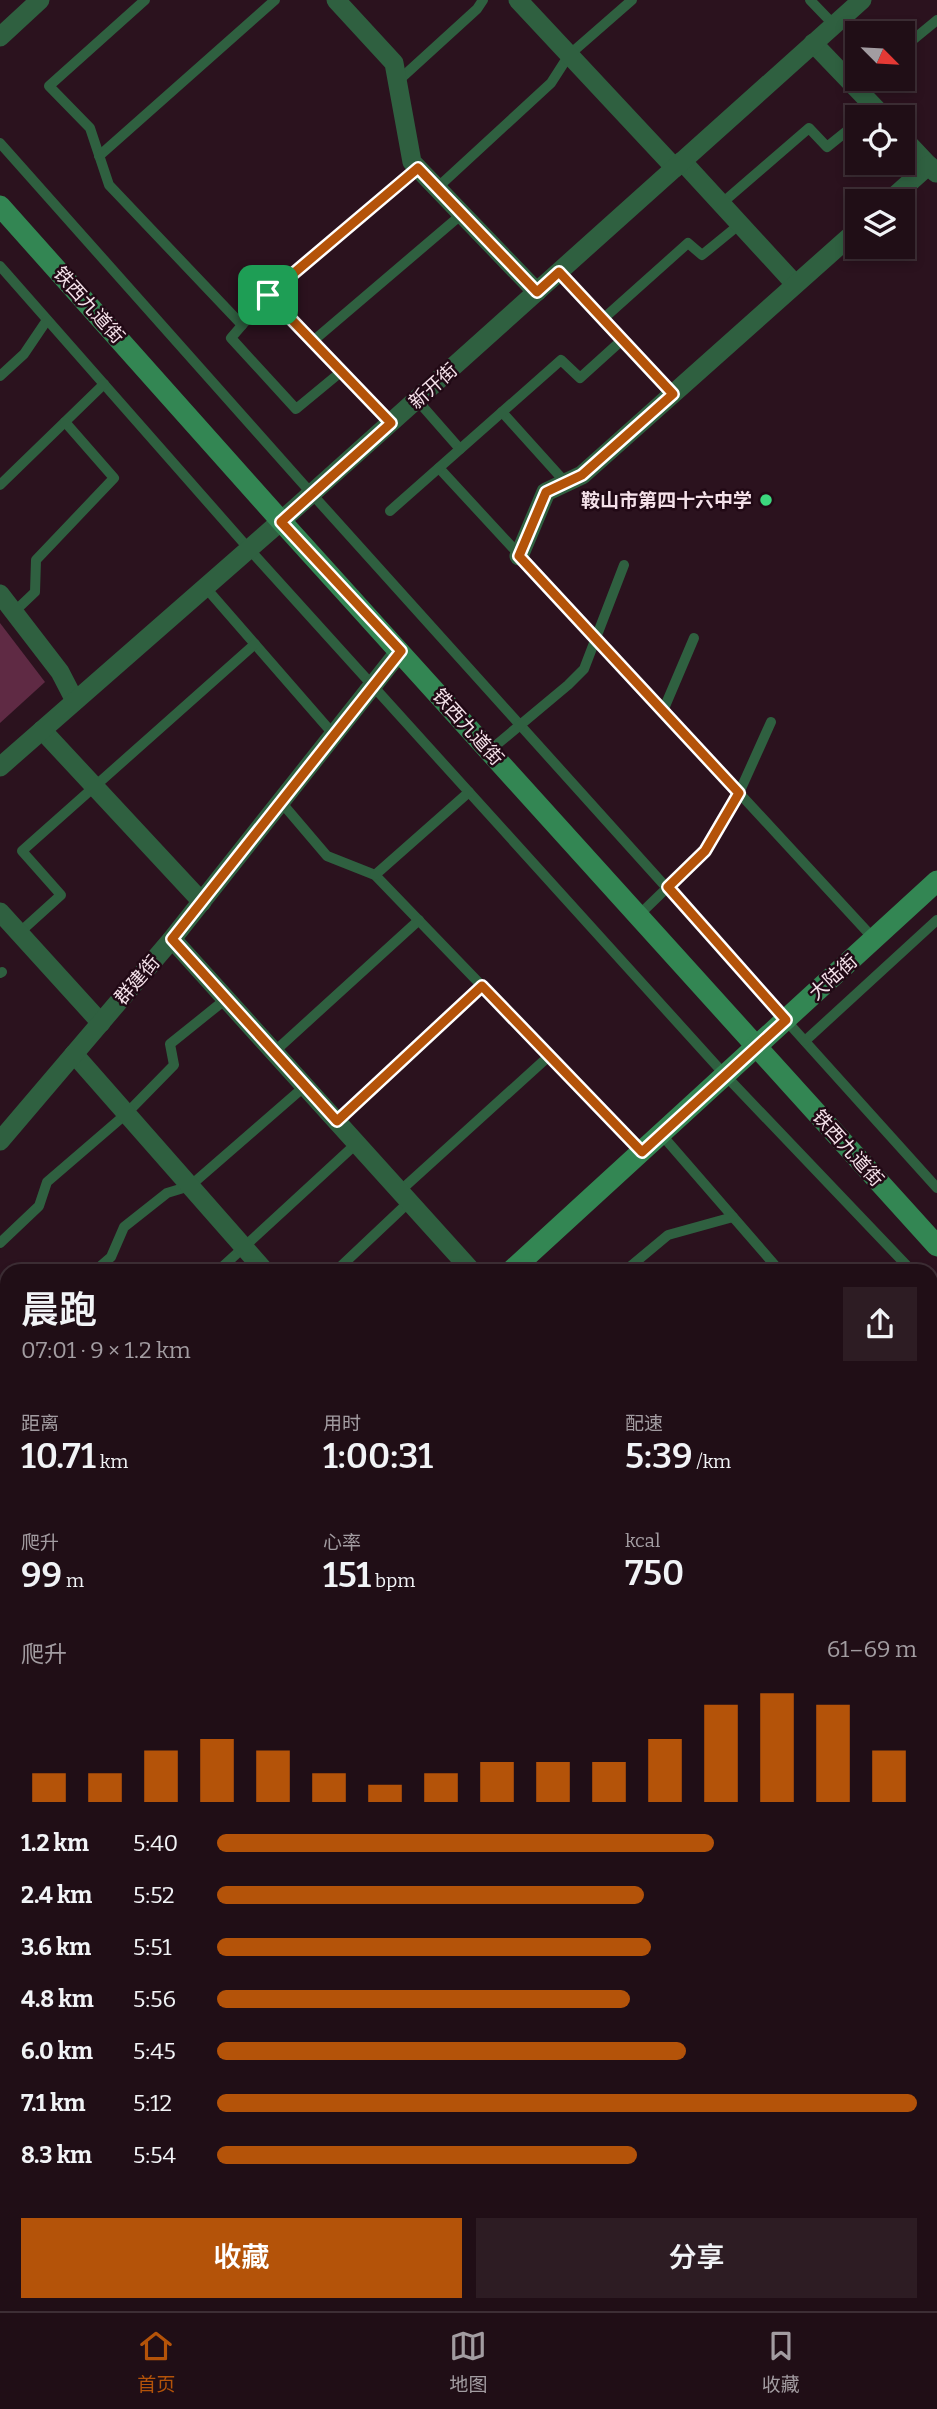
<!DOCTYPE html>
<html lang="zh">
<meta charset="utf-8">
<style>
:root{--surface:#200e16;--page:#2d1c23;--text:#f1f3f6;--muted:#a29ca1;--line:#3d2e35;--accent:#b45309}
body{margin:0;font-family:Bitter,"Noto Sans SC",serif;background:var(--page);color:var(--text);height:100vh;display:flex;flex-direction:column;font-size:26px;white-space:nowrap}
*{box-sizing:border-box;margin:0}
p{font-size:23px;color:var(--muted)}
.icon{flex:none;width:38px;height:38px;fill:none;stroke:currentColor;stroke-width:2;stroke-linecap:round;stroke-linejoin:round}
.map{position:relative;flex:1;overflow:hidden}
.drawer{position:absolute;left:0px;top:1264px;width:938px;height:1048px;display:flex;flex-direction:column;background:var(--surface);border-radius:21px 21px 0 0;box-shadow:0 4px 10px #0003,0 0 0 2px var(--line)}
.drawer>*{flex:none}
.needle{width:46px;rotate:114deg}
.fabs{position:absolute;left:845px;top:21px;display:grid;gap:14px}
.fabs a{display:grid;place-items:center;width:70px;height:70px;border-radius:0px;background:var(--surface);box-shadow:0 4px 10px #0003,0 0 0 2px var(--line);font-size:35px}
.pin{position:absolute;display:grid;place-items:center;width:60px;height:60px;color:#fff;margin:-30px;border-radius:14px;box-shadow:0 4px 10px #0006}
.round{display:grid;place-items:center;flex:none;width:74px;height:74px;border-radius:0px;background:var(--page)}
.summary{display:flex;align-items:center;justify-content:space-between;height:119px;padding:0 21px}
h1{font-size:38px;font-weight:600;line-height:52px}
.figures{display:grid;grid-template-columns:repeat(3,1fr);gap:10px;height:119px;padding:7px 21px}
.figures div{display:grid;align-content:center}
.figures b{font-size:35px;font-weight:600}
.figures small{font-size:19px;font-weight:400}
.figures p{font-size:19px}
.chart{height:196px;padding:14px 21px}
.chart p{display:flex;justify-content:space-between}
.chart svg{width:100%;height:126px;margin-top:7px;stroke:var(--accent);stroke-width:6}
.primary-button{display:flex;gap:14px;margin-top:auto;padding:14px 21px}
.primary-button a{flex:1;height:80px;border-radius:0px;background:var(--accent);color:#fff;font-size:28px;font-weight:600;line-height:80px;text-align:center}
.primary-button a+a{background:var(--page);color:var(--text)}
ul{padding:0 21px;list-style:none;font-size:23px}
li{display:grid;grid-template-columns:112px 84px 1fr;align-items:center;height:52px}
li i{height:18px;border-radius:9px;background:var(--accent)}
.dock{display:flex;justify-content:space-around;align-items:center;height:98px;border-top:2px solid var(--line);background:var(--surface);font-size:19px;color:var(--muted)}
.dock a{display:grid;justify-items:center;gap:4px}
.dock .active{color:var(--accent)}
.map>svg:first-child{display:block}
.green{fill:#5f2a44}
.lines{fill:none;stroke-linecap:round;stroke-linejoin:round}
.lane{stroke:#2f6040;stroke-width:10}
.street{stroke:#2f6040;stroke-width:19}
.secondary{stroke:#338653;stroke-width:21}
.route-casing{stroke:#fff;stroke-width:14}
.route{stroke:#b45309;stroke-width:9}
.poi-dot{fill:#3cd77e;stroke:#210915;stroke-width:2.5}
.labels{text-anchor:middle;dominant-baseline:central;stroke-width:5;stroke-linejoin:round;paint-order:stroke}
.street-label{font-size:19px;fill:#f4e1e9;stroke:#210915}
.poi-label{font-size:19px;font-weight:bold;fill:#f4e1e9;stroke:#210915;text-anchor:end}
</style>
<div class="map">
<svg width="937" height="2311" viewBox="0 0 937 2311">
<rect width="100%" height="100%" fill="#2b121e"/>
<polygon class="green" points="0,623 45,682 0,723"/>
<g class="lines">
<g class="lane">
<polyline points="145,0 49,86 90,128 109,185 242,325"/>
<polyline points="810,0 834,25"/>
<polyline points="903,48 937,20"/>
<polyline points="398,81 477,9 483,0"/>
<polyline points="0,143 312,494 937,1188"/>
<polyline points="99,156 275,0"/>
<polyline points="437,188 551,83 569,55 632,0"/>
<polyline points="721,204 809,128 827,147 858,122"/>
<polyline points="0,266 249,549 725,1075 911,1270"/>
<polyline points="559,272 673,394"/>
<polyline points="268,295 342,371"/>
<polyline points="603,319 688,243 702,255 740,224"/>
<polyline points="313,341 462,214"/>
<polyline points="0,376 24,354 47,320"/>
<polyline points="417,400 460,449"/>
<polyline points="502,412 566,483"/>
<polyline points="391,423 342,371 296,409 231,338 268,295 418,168"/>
<polyline points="439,468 874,939"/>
<polyline points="0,485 104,384"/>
<polyline points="390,511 561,360 580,378 622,340"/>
<polyline points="206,588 334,735"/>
<polyline points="14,612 35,592 36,560 114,478 65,422"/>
<polyline points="663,711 694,638"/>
<polyline points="489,751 568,685 584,669 624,565"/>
<polyline points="281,802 327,856 375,875 641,1151"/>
<polyline points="375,875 469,792"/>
<polyline points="639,915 705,851 739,793 771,722"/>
<polyline points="19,933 61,895 22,851 255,644"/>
<polyline points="0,973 2,972"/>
<polyline points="805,1041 937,920"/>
<polyline points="274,1052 419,920"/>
<polyline points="337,1121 482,986"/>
<polyline points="661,1134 779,1270"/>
<polyline points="400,1191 549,1056"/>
<polyline points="0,1243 39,1206 47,1182 126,1114 174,1065 170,1044 226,999"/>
<polyline points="96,1270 111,1257 124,1227 167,1193 190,1186 305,1086"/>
<polyline points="219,1270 357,1143"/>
<polyline points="337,1270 409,1202"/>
<polyline points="626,1270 668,1235 733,1217"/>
<polyline points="931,1293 937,1299"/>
<polyline points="0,1354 7,1348"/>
<polyline points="0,1393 7,1401"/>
<polyline points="931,1446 937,1453"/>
<polyline points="931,1529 937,1524"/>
<polyline points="0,1581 7,1574"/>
<polyline points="0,1755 7,1763"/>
<polyline points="931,1808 937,1803"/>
<polyline points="931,1909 937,1904"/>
<polyline points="931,2039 937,2034"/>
<polyline points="0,2116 7,2123"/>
<polyline points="0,2248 7,2241"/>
<polyline points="367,2305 372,2311"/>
<polyline points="487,2305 494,2311"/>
<polyline points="74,2311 81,2305"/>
<polyline points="128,2311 135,2305"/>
<polyline points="520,2311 526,2305"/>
<polyline points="857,2311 864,2305"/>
</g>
<g class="street">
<polyline points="336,0 394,63 412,162 537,292"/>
<polyline points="518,0 675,168"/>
<polyline points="0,37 40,0"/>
<polyline points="813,43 884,117"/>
<polyline points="903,138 936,173"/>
<polyline points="682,161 795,284"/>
<polyline points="889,201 929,165"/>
<polyline points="519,556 546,492 582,475 858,229"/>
<polyline points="0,594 60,672 75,701"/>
<polyline points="42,730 202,902"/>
<polyline points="0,767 281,521 862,0"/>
<polyline points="0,912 101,1023"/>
<polyline points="172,939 471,1270"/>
<polyline points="74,1054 264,1270"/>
<polyline points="0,1141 172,939 400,651"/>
<polyline points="931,1701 937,1696"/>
<polyline points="931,1969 937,1976"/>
<polyline points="0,2036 7,2044"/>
<polyline points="931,2146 937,2140"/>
<polyline points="931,2261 933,2264"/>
<polyline points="253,2311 260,2305"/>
</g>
<g class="secondary">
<polyline points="0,206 281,521 937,1246"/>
<polyline points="512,1270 937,881"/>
<polyline points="0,1493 7,1501"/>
<polyline points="0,1727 7,1721"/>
<polyline points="732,2305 737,2311"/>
</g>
</g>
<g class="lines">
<defs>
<polygon id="route" points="418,168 537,292 559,272 673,394 582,475 546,492 519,556 739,793 705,851 668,887 786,1020 642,1152 482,986 337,1121 172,939 401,651 281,522 391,423 268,295"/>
</defs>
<use href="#route" class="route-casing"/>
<use href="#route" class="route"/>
</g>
<circle class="poi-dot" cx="766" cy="500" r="7"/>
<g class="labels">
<g class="street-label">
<text transform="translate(89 305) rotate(48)">铁西九道街</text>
<text transform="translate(433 386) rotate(-42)">新开街</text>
<text transform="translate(468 727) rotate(48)">铁西九道街</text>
<text transform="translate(833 977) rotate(-42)">大陆街</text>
<text transform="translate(137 980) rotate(-49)">群建街</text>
<text transform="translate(848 1148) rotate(48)">铁西九道街</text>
</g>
<g class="poi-label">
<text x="752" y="500">鞍山市第四十六中学</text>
</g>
</g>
</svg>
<div class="fabs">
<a><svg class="needle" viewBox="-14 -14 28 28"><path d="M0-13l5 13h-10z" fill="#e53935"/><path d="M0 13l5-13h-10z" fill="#a29ca1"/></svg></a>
<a><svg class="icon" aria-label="locate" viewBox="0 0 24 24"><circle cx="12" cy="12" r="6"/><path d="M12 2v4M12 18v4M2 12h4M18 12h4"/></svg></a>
<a><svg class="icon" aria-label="layers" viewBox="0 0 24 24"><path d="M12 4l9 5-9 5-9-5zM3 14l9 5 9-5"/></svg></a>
</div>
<div class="pin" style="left:268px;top:295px;background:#1e9e55"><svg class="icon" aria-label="arrive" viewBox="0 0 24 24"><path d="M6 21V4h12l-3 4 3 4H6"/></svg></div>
<section class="drawer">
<div class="summary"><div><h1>晨跑</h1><p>07:01 · 9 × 1.2 km</p></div><a class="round"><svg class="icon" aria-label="share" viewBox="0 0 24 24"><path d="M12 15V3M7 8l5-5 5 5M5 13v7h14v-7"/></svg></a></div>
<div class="figures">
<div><p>距离</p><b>10.71<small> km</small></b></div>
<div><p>用时</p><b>1:00:31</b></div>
<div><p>配速</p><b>5:39<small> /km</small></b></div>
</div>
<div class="figures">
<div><p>爬升</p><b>99<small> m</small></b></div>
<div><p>心率</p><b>151<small> bpm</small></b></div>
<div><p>kcal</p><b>750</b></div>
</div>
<div class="chart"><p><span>爬升</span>61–69 m</p>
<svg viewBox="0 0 160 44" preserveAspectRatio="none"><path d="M5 44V34M15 44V34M25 44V26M35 44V22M45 44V26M55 44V34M65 44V38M75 44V34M85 44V30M95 44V30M105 44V30M115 44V22M125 44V10M135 44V6M145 44V10M155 44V26"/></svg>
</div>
<ul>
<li><b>1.2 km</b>5:40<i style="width:71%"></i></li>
<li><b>2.4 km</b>5:52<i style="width:61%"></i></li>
<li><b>3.6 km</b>5:51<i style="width:62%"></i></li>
<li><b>4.8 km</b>5:56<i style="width:59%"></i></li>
<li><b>6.0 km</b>5:45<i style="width:67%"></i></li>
<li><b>7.1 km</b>5:12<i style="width:100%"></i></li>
<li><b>8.3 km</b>5:54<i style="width:60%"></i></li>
</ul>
<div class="primary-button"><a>收藏</a><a>分享</a></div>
</section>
</div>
<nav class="dock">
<a class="active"><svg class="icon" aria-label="home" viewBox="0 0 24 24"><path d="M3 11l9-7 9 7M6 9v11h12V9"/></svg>首页</a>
<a><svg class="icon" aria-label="map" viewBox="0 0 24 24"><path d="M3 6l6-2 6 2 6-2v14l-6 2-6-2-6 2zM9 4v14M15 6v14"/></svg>地图</a>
<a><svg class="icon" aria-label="saved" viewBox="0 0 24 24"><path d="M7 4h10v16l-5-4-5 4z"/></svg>收藏</a>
</nav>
